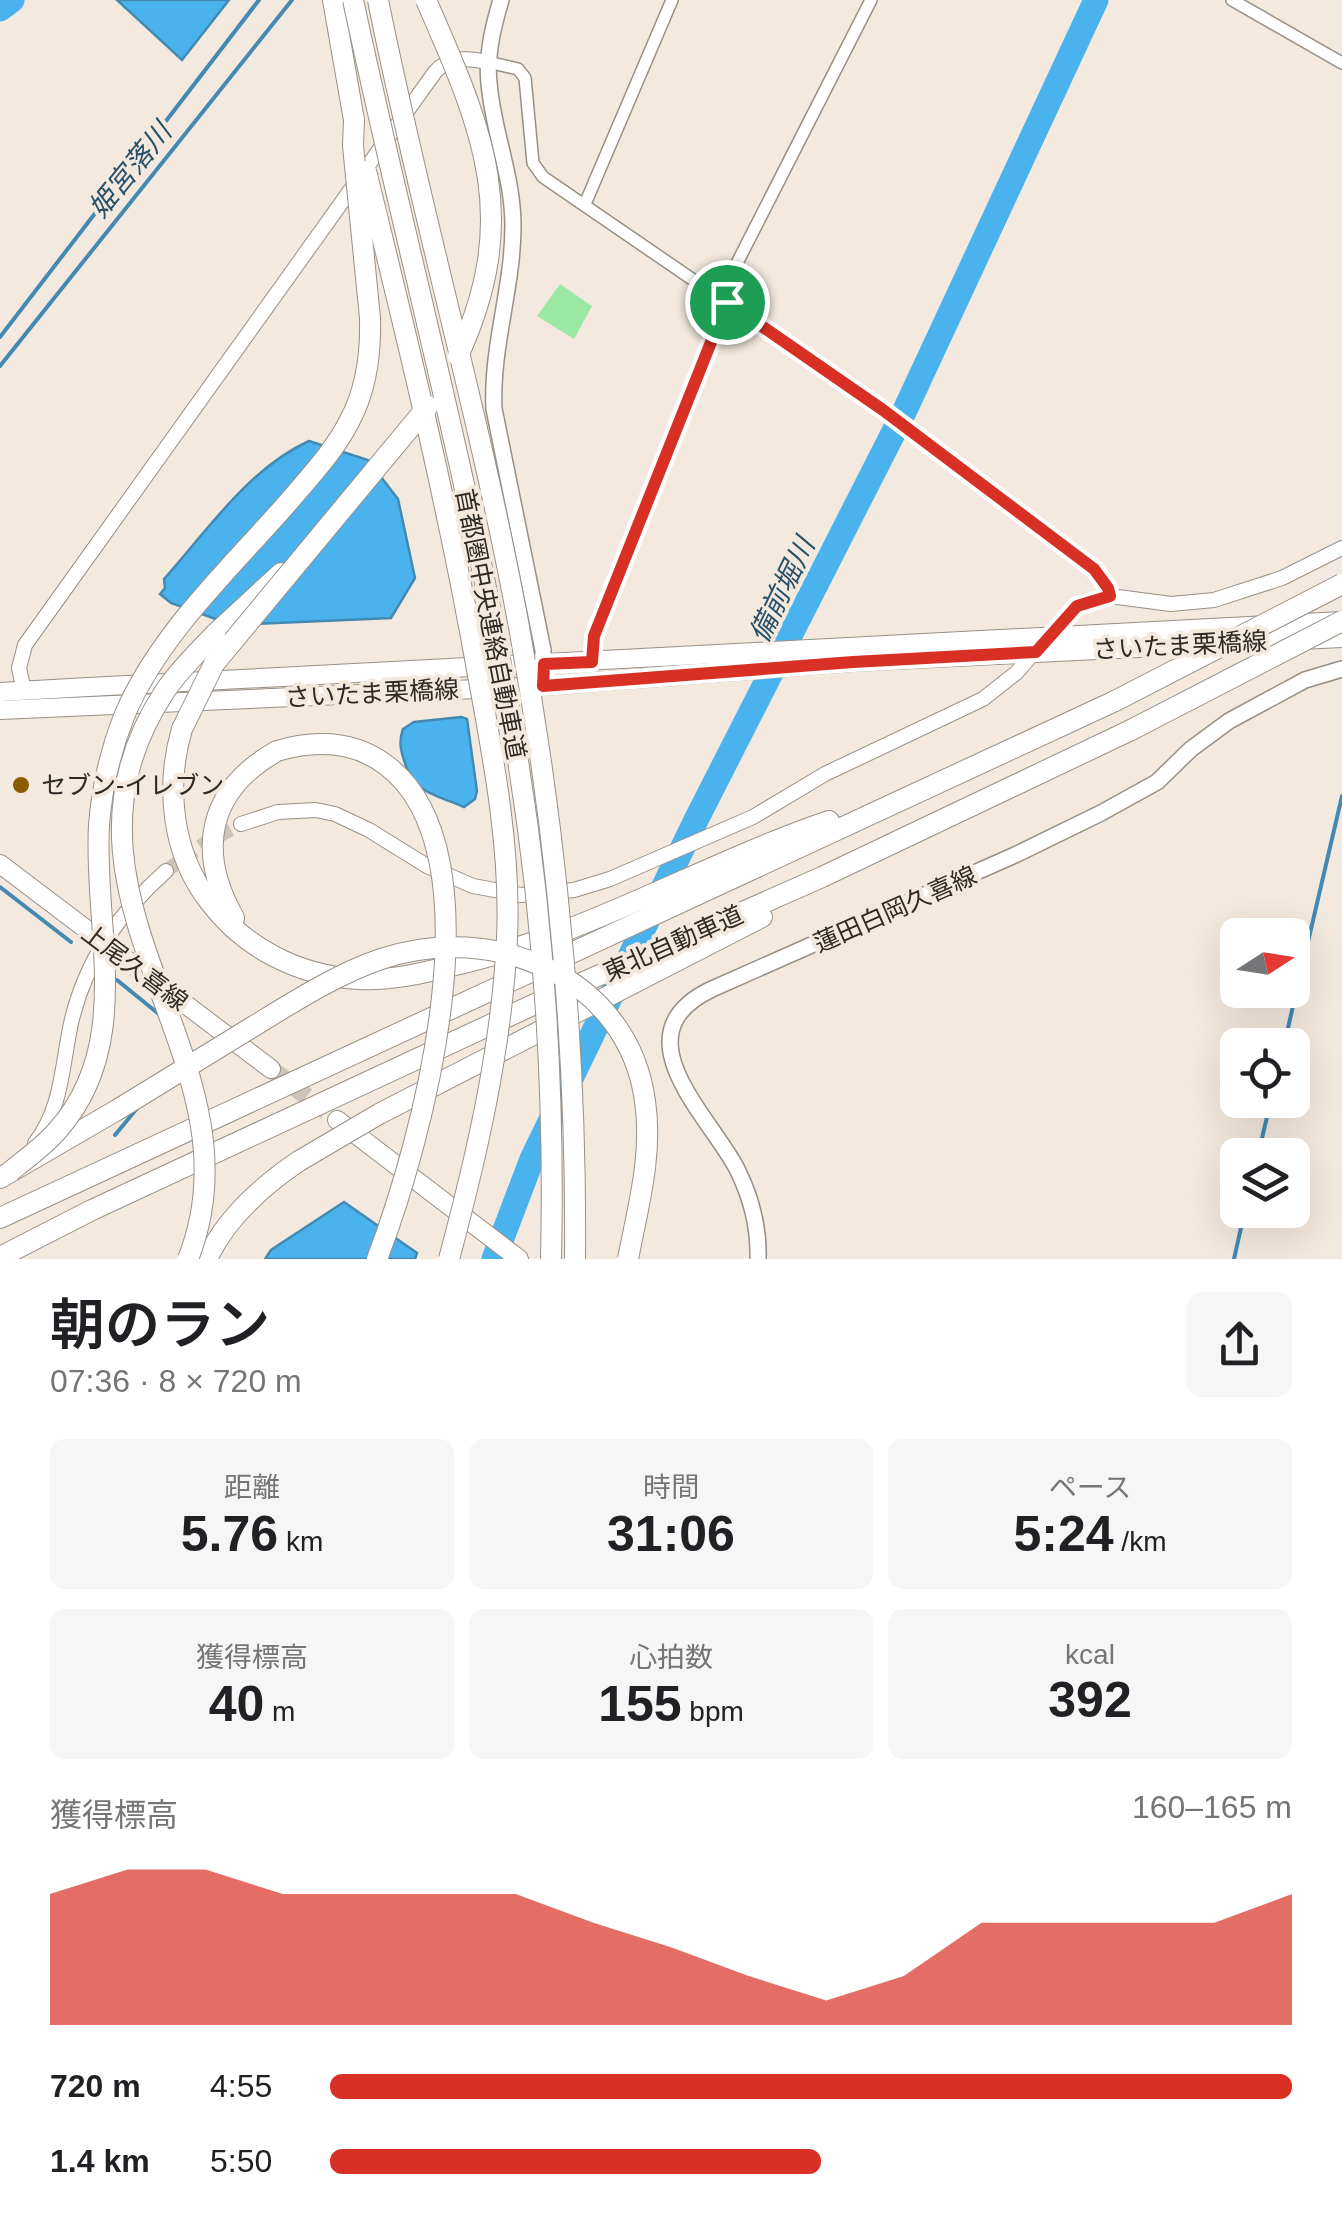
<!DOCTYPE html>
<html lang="ja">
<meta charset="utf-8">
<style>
:root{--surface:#fff;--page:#f6f6f6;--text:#202124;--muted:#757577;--accent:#d93025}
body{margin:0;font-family:Helvetica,"Noto Sans JP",sans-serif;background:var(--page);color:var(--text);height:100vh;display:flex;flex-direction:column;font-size:38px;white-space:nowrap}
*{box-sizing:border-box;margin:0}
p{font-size:32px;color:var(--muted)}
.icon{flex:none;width:55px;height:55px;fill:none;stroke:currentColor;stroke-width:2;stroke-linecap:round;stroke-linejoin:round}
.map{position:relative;height:1259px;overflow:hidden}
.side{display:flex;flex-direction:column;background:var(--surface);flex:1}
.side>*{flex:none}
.needle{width:65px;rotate:78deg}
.buttons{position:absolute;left:1220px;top:918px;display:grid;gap:20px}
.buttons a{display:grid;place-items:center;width:90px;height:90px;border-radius:15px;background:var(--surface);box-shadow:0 10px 40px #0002;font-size:50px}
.pin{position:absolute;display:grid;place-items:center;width:85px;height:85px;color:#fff;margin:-42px;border:5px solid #fff;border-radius:50%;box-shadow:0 2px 10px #0007}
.round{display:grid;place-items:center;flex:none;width:105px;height:105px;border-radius:15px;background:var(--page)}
.headline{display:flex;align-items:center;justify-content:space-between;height:170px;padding:0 50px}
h1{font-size:55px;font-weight:600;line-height:75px}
.stats{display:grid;grid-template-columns:repeat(3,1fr);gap:15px;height:170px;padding:10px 50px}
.stats div{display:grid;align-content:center;border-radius:15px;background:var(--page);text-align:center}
.stats b{font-size:50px;font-weight:600}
.stats small{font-size:28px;font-weight:400}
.stats p{font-size:28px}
.chart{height:280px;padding:20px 50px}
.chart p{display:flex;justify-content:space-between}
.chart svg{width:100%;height:180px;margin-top:10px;fill:var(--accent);opacity:.7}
ul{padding:0 50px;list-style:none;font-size:32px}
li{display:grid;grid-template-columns:160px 120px 1fr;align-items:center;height:75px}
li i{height:25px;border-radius:12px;background:var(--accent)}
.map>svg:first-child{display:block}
.green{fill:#9be8a5}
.water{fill:#4ab3ee;stroke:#428ab2;stroke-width:2.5}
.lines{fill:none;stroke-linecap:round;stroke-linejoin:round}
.stream{stroke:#428ab2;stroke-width:4}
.river{stroke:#4ab3ee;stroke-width:25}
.tertiary-tunnel{stroke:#ccc3ba;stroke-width:14;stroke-dasharray:14 7;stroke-linecap:butt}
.primary-tunnel{stroke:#ccc3ba;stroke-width:18;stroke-dasharray:18 9;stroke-linecap:butt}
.minor-casing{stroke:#988f85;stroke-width:14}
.tertiary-casing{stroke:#988f85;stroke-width:16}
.secondary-casing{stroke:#988f85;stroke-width:18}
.primary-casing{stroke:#988f85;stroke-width:20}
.motorway-casing{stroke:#988f85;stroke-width:22}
.minor{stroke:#fff;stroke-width:11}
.tertiary{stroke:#fff;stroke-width:14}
.secondary{stroke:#fff;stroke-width:15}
.primary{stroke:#fff;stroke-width:18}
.motorway{stroke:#fff;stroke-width:20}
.motorway-bridge-casing{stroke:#988f85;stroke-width:22;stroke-linecap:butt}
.motorway-bridge{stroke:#fff;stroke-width:20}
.route-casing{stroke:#fff;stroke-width:20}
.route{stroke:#d93025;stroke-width:12}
.poi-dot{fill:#8d5a06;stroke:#f4e9df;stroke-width:4}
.labels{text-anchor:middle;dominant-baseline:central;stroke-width:8;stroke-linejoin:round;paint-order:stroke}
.street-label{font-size:25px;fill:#2e2a26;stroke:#f4e9df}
.poi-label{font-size:25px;fill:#2e2a26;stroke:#f4e9df;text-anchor:start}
.water-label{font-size:28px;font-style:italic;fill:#28526b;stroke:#f4e9df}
</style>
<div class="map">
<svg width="1342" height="1259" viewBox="0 0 1342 1259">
<rect width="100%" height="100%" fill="#f4e9df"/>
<polygon class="green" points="560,284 592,306 574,339 537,316"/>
<g class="water">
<polygon points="117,0 229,0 182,60"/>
<path d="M309,441L368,460L398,499L415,578L391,618L232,625L171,603L160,594L165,588L164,579C208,530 248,469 309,441Z"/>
<path d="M461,717L467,719L477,791L475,799L464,807C435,794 413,794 404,760C400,748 399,741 403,729L414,722Z"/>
<polygon points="344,1202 417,1253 415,1259 265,1259 271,1250"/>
</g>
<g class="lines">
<g class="stream">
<polyline points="0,337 259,0"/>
<polyline points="0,366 292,0"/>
<polyline points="0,887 71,942"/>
<polyline points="117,980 160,1015"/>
<polyline points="1284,1045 1342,796"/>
<polyline points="115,1135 139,1106"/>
<polyline points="1258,1155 1271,1100"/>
<polyline points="1234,1259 1245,1210"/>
</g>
<g class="river">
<polyline points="0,9 12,0"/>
<polyline points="494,1259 532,1159 697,818 905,410 1096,0"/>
</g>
<polyline class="tertiary-tunnel" points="166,871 204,844 241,824"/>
<polyline class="primary-tunnel" points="271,1069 326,1111"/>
<defs>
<g id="minor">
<polyline points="1232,0 1342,63"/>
<polyline points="488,62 518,69 525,78 533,163 543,177 883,410 1095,569 1108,588 1110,596"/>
<polyline points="585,204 672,0"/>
<polyline points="593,662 593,636 723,315 733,271 871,0"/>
</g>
<g id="tertiary">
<path d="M24,691L19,668L25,645L435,72C449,56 469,58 488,62"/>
<polyline points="241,824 278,812 316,810 335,814 369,830 427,866 473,886 521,895 574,890 610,879 753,817 825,774 983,699 1016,673 1069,613 1086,601 1110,596 1171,604 1214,600 1282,578 1342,548"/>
<path d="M35,1143C63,1108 62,1061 72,1019C87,958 120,912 166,871"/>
</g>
<g id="secondary">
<path d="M501,0C493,27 486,55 489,83C493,132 513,176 513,226C513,288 491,347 494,409L543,650V686"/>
<path d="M758,1259C759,1228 751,1197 737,1169C709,1115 617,1034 712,989L1015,855L1101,813L1157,782L1191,749L1229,721L1305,680L1342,669"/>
</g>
<g id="primary">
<path d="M0,692C447,667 894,643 1342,621"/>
<polyline points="0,710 543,686 853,662 1342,638"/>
<polyline points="0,864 271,1069"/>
<polyline points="337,1120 519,1259"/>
</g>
<g id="motorway">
<polyline points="333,0 354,120"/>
<polyline points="215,634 281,573"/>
<path d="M182,729C165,787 172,853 209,901C244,948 299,976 358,979C391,981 424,973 455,965C586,935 703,864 829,821"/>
<path d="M234,918C196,850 208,790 277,751"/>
<polyline points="379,1114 762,917"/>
<polyline points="0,1178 117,1110"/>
<polyline points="0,1218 1115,701"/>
<polyline points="0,1257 92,1210 550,997 822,877 1131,730"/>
<path d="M207,1259C226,1218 262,1186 299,1161"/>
</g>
</defs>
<use href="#minor" class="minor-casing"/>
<use href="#tertiary" class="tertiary-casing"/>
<use href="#secondary" class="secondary-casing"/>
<use href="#primary" class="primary-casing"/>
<use href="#motorway" class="motorway-casing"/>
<use href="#minor" class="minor"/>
<use href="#tertiary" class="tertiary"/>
<use href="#secondary" class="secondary"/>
<use href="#primary" class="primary"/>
<use href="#motorway" class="motorway"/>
<defs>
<g id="motorway-bridge">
<path d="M353,0C405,244 471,485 513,731C543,904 555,1084 551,1259"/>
<path d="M378,0C420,210 480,416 519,627C557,835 577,1047 575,1259"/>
<path d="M426,0C483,130 522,217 458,356"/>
<path d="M366,171C407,338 448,505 478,675C494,761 511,851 507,938C502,1046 477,1155 449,1259"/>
<polyline points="1115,701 1342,584"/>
<polyline points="182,729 214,664 428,406"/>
<polyline points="1131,730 1342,621"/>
<path d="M277,751C315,740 353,740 386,765C502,852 421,1145 377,1259"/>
<path d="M117,1110C163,1082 208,1054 254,1026C295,1001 335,975 381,959C492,921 628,976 645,1101C653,1154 638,1207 628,1259"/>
<polyline points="299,1161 379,1114"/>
<path d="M11,1171C27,1158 44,1146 57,1131C135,1044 93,928 99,825C102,787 111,749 125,714C160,632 234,565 291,499C312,474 335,450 350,420C367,388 371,354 370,318L353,146L354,120"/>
<path d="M188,1259C268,1058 28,898 165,691C179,670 198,652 215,634"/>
</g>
</defs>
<use href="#motorway-bridge" class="motorway-bridge-casing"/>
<use href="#motorway-bridge" class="motorway-bridge"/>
</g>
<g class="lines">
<defs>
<polygon id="route" points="727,302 883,410 1094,569 1108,588 1110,596 1077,606 1036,652 853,662 543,686 544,664 592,662 594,636"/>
</defs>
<use href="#route" class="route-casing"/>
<use href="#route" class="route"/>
</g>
<circle class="poi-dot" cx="21" cy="785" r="10"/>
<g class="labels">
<g class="street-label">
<text transform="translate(491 624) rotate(79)">首都圏中央連絡自動車道</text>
<text transform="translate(1180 645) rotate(-3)">さいたま栗橋線</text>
<text transform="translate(372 693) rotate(-3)">さいたま栗橋線</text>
<text transform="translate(895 909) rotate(-24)">蓮田白岡久喜線</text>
<text transform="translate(673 943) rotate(-24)">東北自動車道</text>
<text transform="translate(135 967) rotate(37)">上尾久喜線</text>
</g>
<g class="poi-label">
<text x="41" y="785">セブン-イレブン</text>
</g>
<g class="water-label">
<text transform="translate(130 170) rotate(-51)">姫宮落川</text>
<text transform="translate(782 590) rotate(-64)">備前堀川</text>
</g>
</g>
</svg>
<div class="buttons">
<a><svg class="needle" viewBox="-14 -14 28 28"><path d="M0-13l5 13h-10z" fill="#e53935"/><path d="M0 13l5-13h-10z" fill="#757577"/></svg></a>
<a><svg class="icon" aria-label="locate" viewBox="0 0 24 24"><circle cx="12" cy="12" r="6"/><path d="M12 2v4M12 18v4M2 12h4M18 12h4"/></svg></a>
<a><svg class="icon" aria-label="layers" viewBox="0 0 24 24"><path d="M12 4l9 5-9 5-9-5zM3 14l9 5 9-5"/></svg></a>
</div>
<div class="pin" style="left:727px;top:302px;background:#1e9e55"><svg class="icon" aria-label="arrive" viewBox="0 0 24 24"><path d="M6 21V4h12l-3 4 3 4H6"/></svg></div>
</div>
<section class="side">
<div class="headline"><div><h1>朝のラン</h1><p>07:36 · 8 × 720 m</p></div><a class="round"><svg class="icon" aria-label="share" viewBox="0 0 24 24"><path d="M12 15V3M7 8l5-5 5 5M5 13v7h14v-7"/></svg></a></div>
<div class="stats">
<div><p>距離</p><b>5.76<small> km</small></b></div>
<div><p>時間</p><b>31:06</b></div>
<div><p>ペース</p><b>5:24<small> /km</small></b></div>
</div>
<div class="stats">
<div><p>獲得標高</p><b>40<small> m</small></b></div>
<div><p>心拍数</p><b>155<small> bpm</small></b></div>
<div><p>kcal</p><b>392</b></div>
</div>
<div class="chart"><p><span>獲得標高</span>160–165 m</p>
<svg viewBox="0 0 160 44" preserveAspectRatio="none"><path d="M0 44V12L10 6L20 6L30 12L40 12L50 12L60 12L70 19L80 25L90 32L100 38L110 32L120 19L130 19L140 19L150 19L160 12V44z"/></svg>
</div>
<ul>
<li><b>720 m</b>4:55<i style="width:100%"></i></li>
<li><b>1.4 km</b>5:50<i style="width:51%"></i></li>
</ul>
</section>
